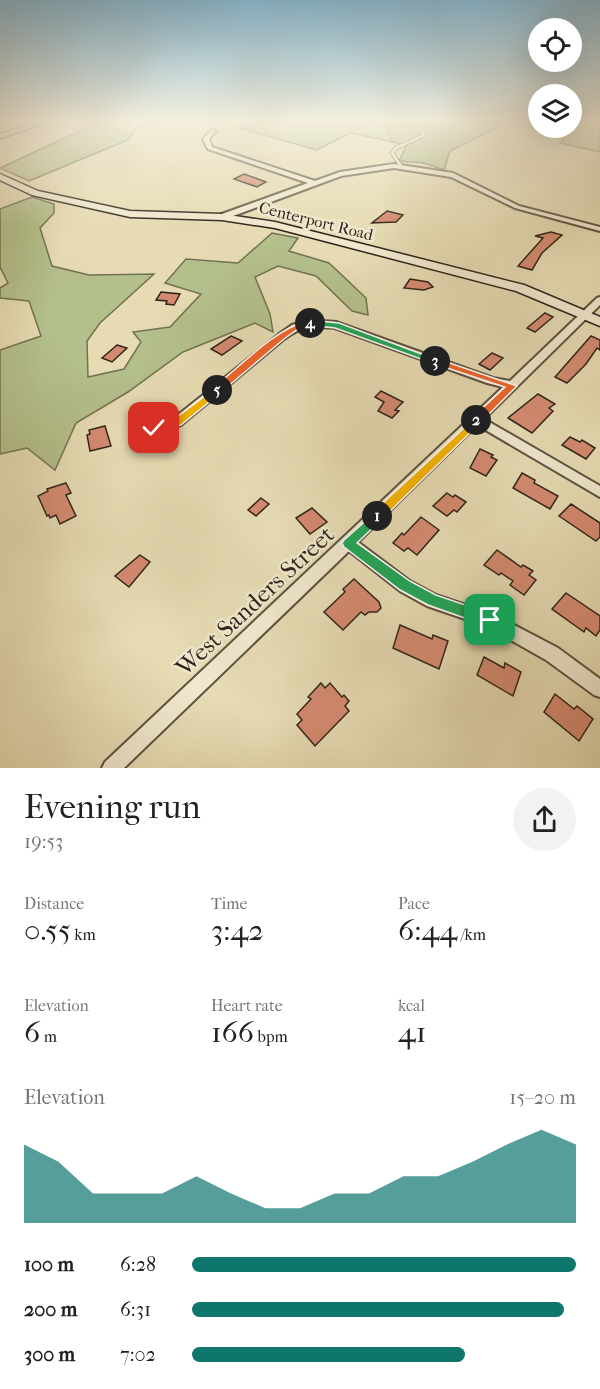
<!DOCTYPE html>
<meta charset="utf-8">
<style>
:root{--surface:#fff;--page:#f2f2f2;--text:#202124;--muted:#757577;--accent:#0f766e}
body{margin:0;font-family:"IM FELL French Canon",serif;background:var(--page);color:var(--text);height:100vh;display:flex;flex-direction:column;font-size:22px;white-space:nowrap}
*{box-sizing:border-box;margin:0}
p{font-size:20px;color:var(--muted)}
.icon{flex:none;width:33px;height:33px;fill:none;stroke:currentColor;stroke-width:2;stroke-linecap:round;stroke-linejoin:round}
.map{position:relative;height:768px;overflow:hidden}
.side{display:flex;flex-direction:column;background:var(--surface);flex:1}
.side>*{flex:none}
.tools{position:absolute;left:528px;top:18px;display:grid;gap:12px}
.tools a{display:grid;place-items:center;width:54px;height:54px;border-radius:50%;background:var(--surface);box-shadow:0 6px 24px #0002;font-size:30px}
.pin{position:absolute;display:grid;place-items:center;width:51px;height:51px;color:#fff;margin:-26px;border-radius:12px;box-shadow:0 3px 9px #0006}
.km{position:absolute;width:30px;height:30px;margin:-15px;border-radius:50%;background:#222;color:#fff;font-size:16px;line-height:30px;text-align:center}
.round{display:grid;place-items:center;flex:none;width:63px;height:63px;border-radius:32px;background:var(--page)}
.head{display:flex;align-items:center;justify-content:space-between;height:102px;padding:0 24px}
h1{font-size:33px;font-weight:600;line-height:45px}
.figures{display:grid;grid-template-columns:repeat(3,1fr);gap:9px;height:102px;padding:6px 24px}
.figures div{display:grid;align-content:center}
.figures b{font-size:30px;font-weight:600}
.figures small{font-size:16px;font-weight:400}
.figures p{font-size:16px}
.chart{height:168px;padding:12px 24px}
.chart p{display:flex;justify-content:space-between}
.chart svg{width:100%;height:108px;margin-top:6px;fill:var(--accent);opacity:.7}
ul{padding:0 24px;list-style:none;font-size:20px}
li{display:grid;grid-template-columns:96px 72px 1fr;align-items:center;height:45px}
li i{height:15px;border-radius:8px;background:var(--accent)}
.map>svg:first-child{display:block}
.green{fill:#b4c08c;stroke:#727253;stroke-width:1.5}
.building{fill:#d48a71;stroke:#30241a;stroke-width:1.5}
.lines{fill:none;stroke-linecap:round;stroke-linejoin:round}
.lane-casing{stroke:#5e5240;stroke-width:4.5}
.street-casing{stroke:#5e5240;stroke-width:4}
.secondary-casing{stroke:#30241a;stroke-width:3}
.path{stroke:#30241a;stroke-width:1.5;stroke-dasharray:1 1.5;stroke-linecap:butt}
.lane{stroke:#efe8ce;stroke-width:3}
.street{fill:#efe8ce;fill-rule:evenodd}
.secondary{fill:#efe8ce;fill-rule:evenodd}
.split-1{fill:#22a559;stroke:#fff;stroke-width:1.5}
.split-2{fill:#f5b400;stroke:#fff;stroke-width:1.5}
.split-3{fill:#f0652b;stroke:#fff;stroke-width:1.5}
.split-4{fill:#22a559;stroke:#fff;stroke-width:1.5}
.split-5{fill:#f0652b;stroke:#fff;stroke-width:1.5}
.split-6{fill:#f5b400;stroke:#fff;stroke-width:1.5}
.labels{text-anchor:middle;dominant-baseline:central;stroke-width:5;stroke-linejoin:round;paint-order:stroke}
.far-street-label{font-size:16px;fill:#30241a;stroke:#efe8ce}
.near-street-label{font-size:24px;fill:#30241a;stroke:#efe8ce}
</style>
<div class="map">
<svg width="600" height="768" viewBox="0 0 600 768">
<rect width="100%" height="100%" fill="#e6dbb3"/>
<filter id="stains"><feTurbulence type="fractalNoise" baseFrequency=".00333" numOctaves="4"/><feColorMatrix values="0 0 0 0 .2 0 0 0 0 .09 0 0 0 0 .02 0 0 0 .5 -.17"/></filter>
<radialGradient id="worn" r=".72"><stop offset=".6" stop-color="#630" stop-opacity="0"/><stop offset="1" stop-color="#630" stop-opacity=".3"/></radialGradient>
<g class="green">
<polygon points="101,121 171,121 137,127 128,140 29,181 0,168"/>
<polygon points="251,121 538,121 538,128 572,128 572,121 600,121 600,152 560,143 567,135 508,122 450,151 444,170 424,163 399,161 407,145 350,133 317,150 239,128"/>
<polygon points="32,197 54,204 54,213 40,228 52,266 89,275 154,274 100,323 87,341 88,377 124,369 141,342 133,332 170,327 201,294 165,283 186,259 238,263 272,233 298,238 289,251 329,263 366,298 368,315 352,311 316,276 278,266 255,277 270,314 273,332 255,323 183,352 128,392 76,423 55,470 27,448 0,454 0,350 41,336 29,301 0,298 0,288 8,283 0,267 0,209"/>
</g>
<g class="building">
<polygon points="244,174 258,179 266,182 257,187 234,179"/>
<polygon points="387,211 403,215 396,222 372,223"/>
<polygon points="551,232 562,235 542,253 532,270 518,266 543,238 535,236"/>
<polygon points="410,279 428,282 433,287 424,290 404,288"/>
<polygon points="161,292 180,294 174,305 166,304 167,301 156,300"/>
<polygon points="545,313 553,317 535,332 527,328"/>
<polygon points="231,336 242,341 222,355 211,349"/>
<polygon points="591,336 600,340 600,350 597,348 586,364 567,383 555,377"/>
<polygon points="117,345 127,348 112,362 102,358"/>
<polygon points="492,353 503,358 490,370 479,364"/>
<polygon points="381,391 403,402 395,410 399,411 392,418 378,411 384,402 375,397"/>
<polygon points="538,394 555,404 549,408 553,411 532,433 508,418"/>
<polygon points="105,426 111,446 90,451 87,435 90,434 89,430"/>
<polygon points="570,437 580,442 582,440 595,448 586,459 562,445"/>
<polygon points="480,449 493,455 491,457 497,460 486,476 470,468"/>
<polygon points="522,473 535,480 534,483 558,496 550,509 513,488"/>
<polygon points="66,483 71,493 66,495 76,516 60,524 56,515 50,518 49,515 47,516 38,496 48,491 47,489"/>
<polygon points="447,493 453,497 455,495 466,502 457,512 454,510 447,516 433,506"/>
<polygon points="261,498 269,504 256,516 248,510"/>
<polygon points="571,504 600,523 600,537 596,541 559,516"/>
<polygon points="312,508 327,522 310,534 296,518"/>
<polygon points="421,517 439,530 417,555 408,548 404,551 393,543 402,533 404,535"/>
<polygon points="497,550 521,567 523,565 533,571 529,575 536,580 524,595 510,585 513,581 501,573 499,575 484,565"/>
<polygon points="140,555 150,562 129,587 115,576"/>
<polygon points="354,579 379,602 381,608 377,612 369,612 365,615 361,612 343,630 324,612 345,592 343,589"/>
<polygon points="566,593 600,616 600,630 596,636 586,628 584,632 552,609"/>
<polygon points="400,625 432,639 433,635 448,641 439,669 393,648"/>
<polygon points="484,657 504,668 505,663 521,672 513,696 477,675"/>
<polygon points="321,683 325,688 330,683 342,697 344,695 349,701 345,706 349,711 315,746 297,725 302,720 297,714 311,699 308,697"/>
<polygon points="555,694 574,709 577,706 593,719 579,741 544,712"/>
</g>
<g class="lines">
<defs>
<polyline id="lane" points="401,166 392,153 396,148 424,135 417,121"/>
<g id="street">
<polygon points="42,121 49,121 0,138 0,134"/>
<polygon points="211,130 216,131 209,139 212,147 315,181 340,172 394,164 453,173 519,206 600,227 600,231 515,208 451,177 394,168 341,176 225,219 219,219 219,215 308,183 208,149 203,139"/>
<path d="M600,297V305L484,419L600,486V497L477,425L358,542L410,581L436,595L495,615L558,648L600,679V697L594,695L546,660L486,626L427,606L400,591L349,551L124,768H102L105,762L503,387L487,383L335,328C311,326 304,325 284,339L181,425L154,432L150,431L148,428L150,425L173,419L278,335L292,325L308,320L336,322L493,378L510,381L597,298Z"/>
</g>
<polygon id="secondary" points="0,174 38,191 130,211 222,214 275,222 524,285 600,317 600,326 516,291 275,228 222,220 130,217 32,195 0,180"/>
</defs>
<use href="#lane" class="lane-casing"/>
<use href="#street" class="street-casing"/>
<use href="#secondary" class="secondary-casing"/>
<polyline class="path" points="372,121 387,128 393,143"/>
<use href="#lane" class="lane"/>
<use href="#street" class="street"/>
<use href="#secondary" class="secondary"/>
</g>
<linearGradient id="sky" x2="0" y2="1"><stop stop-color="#87b7d1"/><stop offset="0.53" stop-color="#f4efdd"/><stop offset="1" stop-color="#f4efdd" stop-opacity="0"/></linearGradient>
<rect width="600" height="228" fill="url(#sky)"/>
<polygon class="split-1" points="377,511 381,513 381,520 357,543 410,581 436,595 495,615 498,620 495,625 490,627 428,605 400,590 344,547 342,543 344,540"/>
<polygon class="split-2" points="476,417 481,420 480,423 381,520 372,520 372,513"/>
<polygon class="split-3" points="432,359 438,359 517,386 480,423 472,423 472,418 505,387 432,363"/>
<polygon class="split-4" points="310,320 339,323 440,361 432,363 335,328 307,325 306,323"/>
<path class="split-5" d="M307,321L315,323L298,329L284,339L220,393H213V388C242,365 272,331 307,321Z"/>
<polygon class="split-6" points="217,387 222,390 220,393 181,425 150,431 150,425 174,419"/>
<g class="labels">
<g class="far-street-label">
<text transform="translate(316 221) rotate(14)">Centerport Road</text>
</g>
<g class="near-street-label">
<text transform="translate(255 601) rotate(-43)">West Sanders Street</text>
</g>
</g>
<rect width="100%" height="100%" filter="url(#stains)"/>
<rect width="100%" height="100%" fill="url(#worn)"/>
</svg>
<div class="tools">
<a><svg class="icon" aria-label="locate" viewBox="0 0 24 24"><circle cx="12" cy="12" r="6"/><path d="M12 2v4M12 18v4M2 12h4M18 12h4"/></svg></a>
<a><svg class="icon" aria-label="layers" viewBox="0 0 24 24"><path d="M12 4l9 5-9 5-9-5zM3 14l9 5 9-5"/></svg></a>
</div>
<div class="pin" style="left:490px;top:620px;background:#1e9e55"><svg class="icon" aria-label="arrive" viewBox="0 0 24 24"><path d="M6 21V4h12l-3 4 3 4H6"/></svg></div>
<div class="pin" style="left:154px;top:428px;background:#d93025"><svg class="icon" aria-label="check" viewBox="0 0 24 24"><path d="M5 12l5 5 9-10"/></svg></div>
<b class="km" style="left:377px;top:516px">1</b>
<b class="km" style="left:476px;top:420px">2</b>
<b class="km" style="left:435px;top:361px">3</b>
<b class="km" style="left:310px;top:323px">4</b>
<b class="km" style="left:217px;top:390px">5</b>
</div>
<section class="side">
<div class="head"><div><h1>Evening run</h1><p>19:53</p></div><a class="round"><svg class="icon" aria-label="share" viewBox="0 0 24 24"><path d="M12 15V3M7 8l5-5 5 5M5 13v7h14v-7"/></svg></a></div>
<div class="figures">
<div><p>Distance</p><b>0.55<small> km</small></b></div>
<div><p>Time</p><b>3:42</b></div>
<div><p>Pace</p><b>6:44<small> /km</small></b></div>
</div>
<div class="figures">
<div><p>Elevation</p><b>6<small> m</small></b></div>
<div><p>Heart rate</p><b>166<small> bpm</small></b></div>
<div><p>kcal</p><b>41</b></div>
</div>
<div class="chart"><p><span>Elevation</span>15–20 m</p>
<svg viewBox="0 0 160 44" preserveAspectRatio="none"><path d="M0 44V12L10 19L20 32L30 32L40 32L50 25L60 32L70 38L80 38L90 32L100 32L110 25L120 25L130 19L140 12L150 6L160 12V44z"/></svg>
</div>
<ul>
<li><b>100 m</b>6:28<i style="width:100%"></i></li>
<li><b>200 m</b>6:31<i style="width:97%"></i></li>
<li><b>300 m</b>7:02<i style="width:71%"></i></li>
</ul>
</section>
